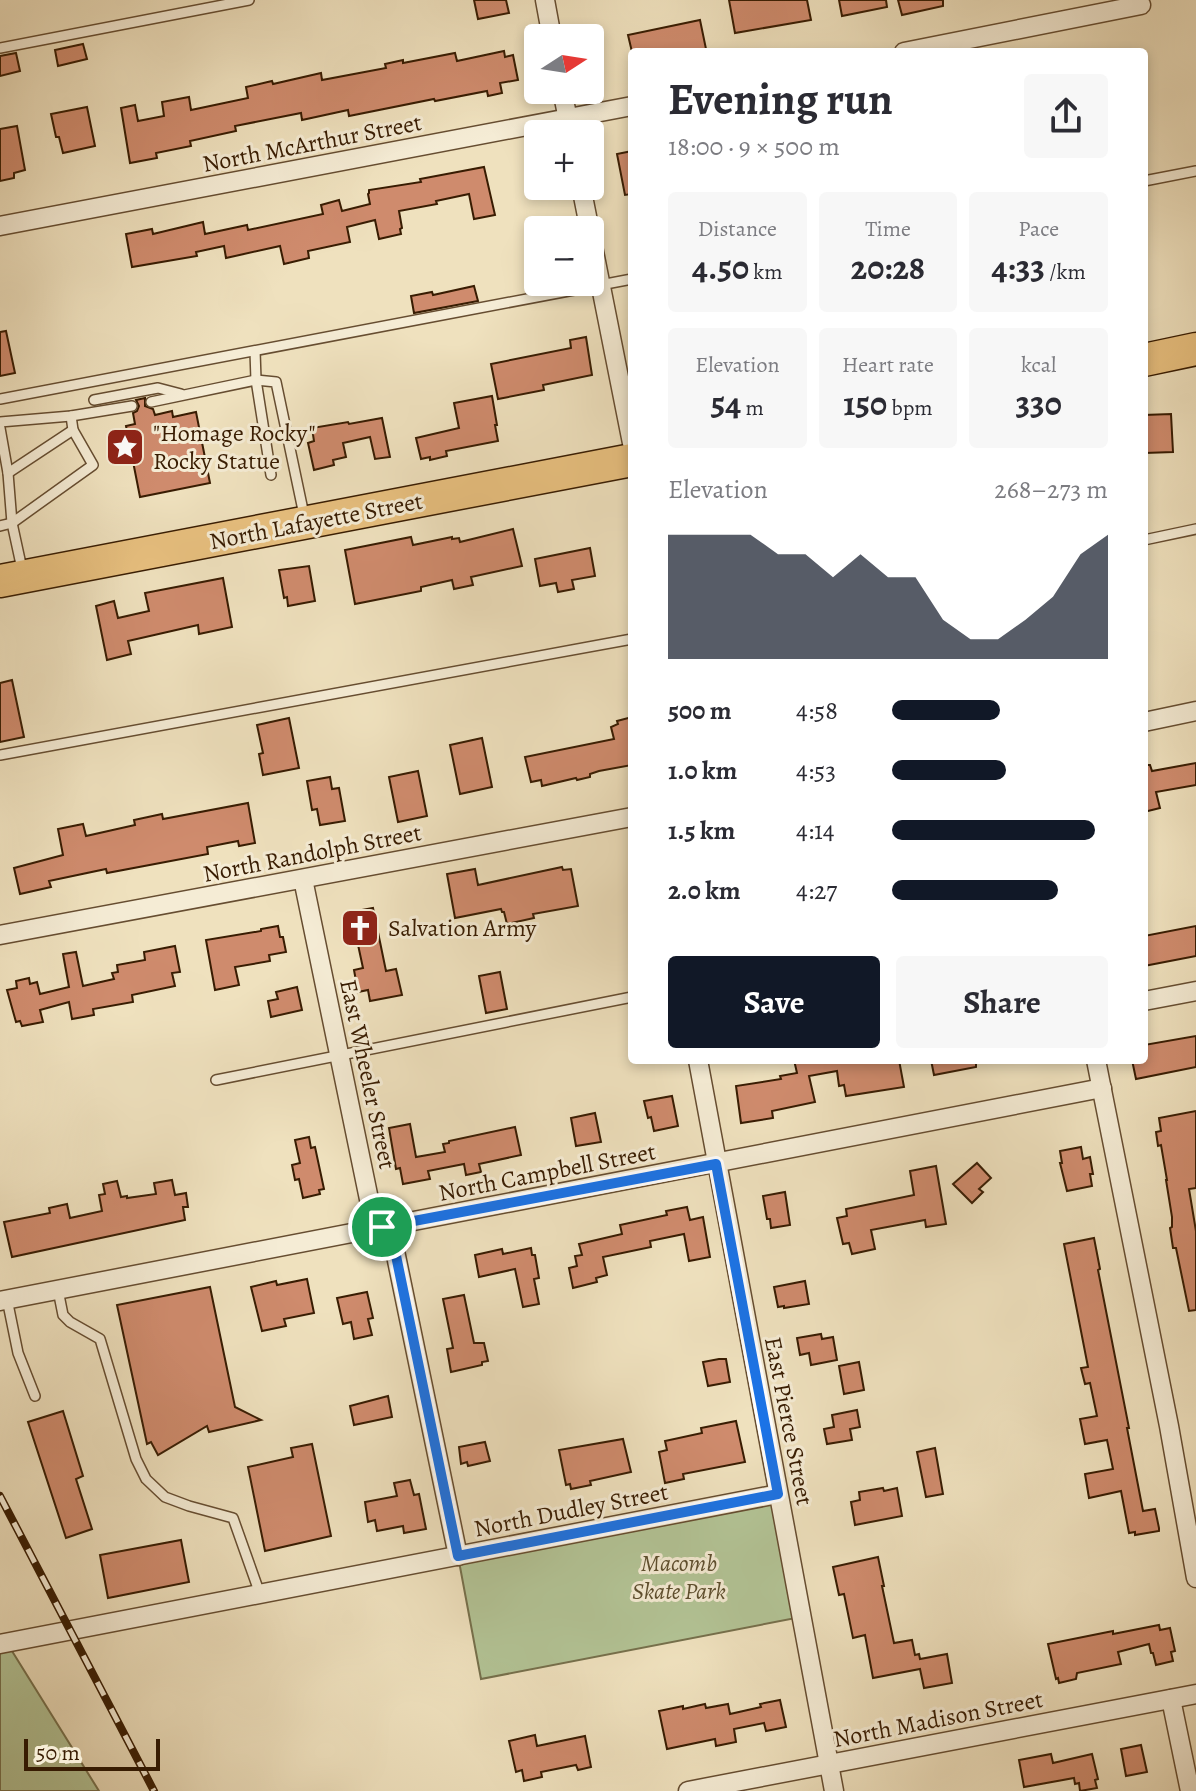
<!DOCTYPE html>
<meta charset="utf-8">
<style>
:root{--surface:#fff;--page:#f7f7f7;--text:#2b2b33;--muted:#7c7c81;--accent:#111827}
body{margin:0;font-family:Alegreya,serif;background:var(--page);color:var(--text);height:100vh;display:flex;flex-direction:column;font-size:30px;white-space:nowrap}
*{box-sizing:border-box;margin:0}
p{font-size:26px;color:var(--muted)}
.icon{flex:none;width:44px;height:44px;fill:none;stroke:currentColor;stroke-width:2;stroke-linecap:round;stroke-linejoin:round}
.map{position:relative;flex:1;overflow:hidden}
.side{position:absolute;left:628px;top:48px;width:520px;height:1016px;display:flex;flex-direction:column;background:var(--surface);border-radius:8px;box-shadow:0 4px 12px #0003}
.side>*{flex:none}
.needle{width:52px;rotate:78deg}
.tools{position:absolute;left:524px;top:24px;display:grid;gap:16px}
.tools a{display:grid;place-items:center;width:80px;height:80px;border-radius:8px;background:var(--surface);box-shadow:0 4px 12px #0003;font-size:40px}
.scale{position:absolute;left:24px;bottom:20px;width:136px;box-sizing:border-box;padding-left:8px;border:4px solid #381c02;border-top:0;font-size:22px;line-height:28px;white-space:nowrap;color:#381c02;-webkit-text-stroke:6px #f5ecd5;paint-order:stroke}
.pin{position:absolute;display:grid;place-items:center;width:68px;height:68px;color:#fff;margin:-34px;border:4px solid #fff;border-radius:50%;box-shadow:0 2px 8px #0007}
.round{display:grid;place-items:center;flex:none;width:84px;height:84px;border-radius:8px;background:var(--page)}
.overview{display:flex;align-items:center;justify-content:space-between;height:136px;padding:0 40px}
h1{font-size:44px;font-weight:700;line-height:60px}
.metrics{display:grid;grid-template-columns:repeat(3,1fr);gap:12px;height:136px;padding:8px 40px}
.metrics div{display:grid;align-content:center;border-radius:8px;background:var(--page);text-align:center}
.metrics b{font-size:34px;font-weight:700}
.metrics small{font-size:22px;font-weight:400}
.metrics p{font-size:22px}
.chart{height:224px;padding:16px 40px}
.chart p{display:flex;justify-content:space-between}
.chart svg{width:100%;height:144px;margin-top:8px;fill:var(--accent);opacity:.7}
.cta{display:flex;gap:16px;margin-top:auto;padding:16px 40px}
.cta a{flex:1;height:92px;border-radius:8px;background:var(--accent);color:#fff;font-size:32px;font-weight:700;line-height:92px;text-align:center}
.cta a+a{background:var(--page);color:var(--text)}
ul{padding:0 40px;list-style:none;font-size:26px}
li{display:grid;grid-template-columns:128px 96px 1fr;align-items:center;height:60px}
li i{height:20px;border-radius:10px;background:var(--accent)}
.map>svg:first-child{display:block}
.green{fill:#b3c496;stroke:#76704c;stroke-width:2}
.building{fill:#cf8b6d;stroke:#381c02;stroke-width:2}
.lines{fill:none;stroke-linecap:round;stroke-linejoin:round}
.lane-casing{stroke:#664d31;stroke-width:12}
.street-casing{stroke:#664d31;stroke-width:21}
.highway-casing{stroke:#381c02;stroke-width:35}
.lane{stroke:#f5ecd5;stroke-width:9}
.street{stroke:#f5ecd5;stroke-width:18}
.highway{stroke:#e8c07f;stroke-width:32}
.rail-casing{stroke:#381c02;stroke-width:8}
.rail{stroke:#f5ecd5;stroke-width:5;stroke-dasharray:15;stroke-linecap:butt}
.route-casing{stroke:#fff;stroke-width:16}
.route{stroke:#1a73e8;stroke-width:10}
.labels{text-anchor:middle;dominant-baseline:central;stroke-width:6;stroke-linejoin:round;paint-order:stroke}
.street-label{font-size:24px;fill:#381c02;stroke:#f5ecd5}
.poi-label{font-size:24px;fill:#381c02;stroke:#f5ecd5;text-anchor:start}
.park-label{font-size:24px;font-style:italic;fill:#5d4e2e;stroke:#f5ecd5}
</style>
<div class="map">
<svg width="1196" height="1791" viewBox="0 0 1196 1791">
<rect width="100%" height="100%" fill="#efe1be"/>
<filter id="stains"><feTurbulence type="fractalNoise" baseFrequency=".0025" numOctaves="4"/><feColorMatrix values="0 0 0 0 .2 0 0 0 0 .09 0 0 0 0 .02 0 0 0 .5 -.17"/></filter>
<radialGradient id="worn" r=".72"><stop offset=".6" stop-color="#630" stop-opacity="0"/><stop offset="1" stop-color="#630" stop-opacity=".3"/></radialGradient>
<g class="green">
<polygon points="778,1494 801,1617 481,1679 458,1556"/>
<polygon points="7,1643 99,1791 0,1791 0,1644"/>
</g>
<g class="building">
<polygon points="474,0 506,0 509,13 478,19"/>
<polygon points="729,0 807,0 811,20 735,33"/>
<polygon points="839,0 886,0 887,7 842,16"/>
<polygon points="898,0 943,0 943,6 902,15"/>
<polygon points="700,20 706,49 692,52 632,52 628,35"/>
<polygon points="83,44 87,59 58,66 55,50"/>
<polygon points="504,51 505,57 513,55 518,80 500,83 502,93 488,96 487,91 435,101 434,99 349,116 348,110 302,120 301,113 235,126 236,131 190,141 191,146 156,153 157,158 130,163 121,108 135,105 138,121 164,116 162,102 189,97 191,110 248,98 246,87 272,81 273,84 321,73 322,80 386,68 385,64 403,60 403,63 455,53 457,61"/>
<polygon points="16,53 20,71 0,76 0,56"/>
<polygon points="87,107 95,146 63,153 59,137 56,137 51,114"/>
<polygon points="17,126 25,170 14,173 14,178 0,181 0,129"/>
<polygon points="632,151 632,194 625,195 617,154"/>
<polygon points="484,167 495,215 474,219 469,194 436,201 437,204 399,211 402,228 400,229 401,234 379,239 375,220 347,227 350,242 308,251 309,258 284,264 280,246 226,258 224,246 196,252 197,256 132,267 126,234 152,229 153,234 203,222 205,234 247,225 248,230 323,214 321,205 339,200 342,211 370,204 368,194 369,193 369,190 421,182 420,179"/>
<polygon points="474,286 478,301 414,313 411,296 432,292 433,295"/>
<polygon points="6,331 15,373 0,376 0,332"/>
<polygon points="586,337 592,375 543,385 544,390 498,399 491,364 571,348 570,340"/>
<polygon points="492,396 497,425 495,425 498,441 446,451 447,456 430,460 430,457 421,459 416,438 459,428 454,403"/>
<polygon points="145,398 145,406 153,409 155,415 172,411 173,417 196,412 210,483 140,497 126,426 135,424 133,413 137,411 139,406 136,400"/>
<polygon points="1171,414 1173,452 1145,453 1144,415"/>
<polygon points="382,418 390,457 375,459 370,437 343,443 346,457 333,460 334,465 314,470 308,443 314,441 312,428 348,422 349,424"/>
<polygon points="513,529 522,566 471,577 473,585 454,589 452,580 421,587 421,591 355,604 345,550 411,537 413,545 452,537 452,539 459,538 460,542"/>
<polygon points="590,548 595,576 572,580 574,589 558,592 556,583 540,586 535,559"/>
<polygon points="309,566 315,601 288,606 287,597 284,598 279,570"/>
<polygon points="223,578 232,627 199,634 198,625 128,641 131,654 107,660 96,606 114,601 118,618 149,611 145,593"/>
<polygon points="12,680 24,737 0,742 0,683"/>
<polygon points="632,717 632,765 599,771 590,774 590,777 577,780 576,778 542,786 541,780 531,782 525,757 614,739 611,727 618,724 617,721"/>
<polygon points="289,718 299,768 263,775 259,754 263,753 257,725"/>
<polygon points="482,738 492,787 460,794 450,745"/>
<polygon points="1196,763 1196,785 1156,792 1160,808 1144,812 1144,765 1150,765 1152,771"/>
<polygon points="418,771 427,816 398,822 389,777"/>
<polygon points="330,777 332,789 339,788 345,821 320,825 317,809 312,810 307,781"/>
<polygon points="248,803 255,843 239,846 238,841 207,847 208,854 107,873 106,869 49,881 51,887 20,894 14,868 63,855 58,829 83,824 86,836 135,825 134,820 162,814 163,819"/>
<polygon points="562,867 563,870 571,869 578,906 533,914 534,918 507,924 504,912 502,912 501,909 455,918 447,874 475,869 478,885"/>
<polygon points="373,908 386,971 396,969 402,995 370,1001 368,990 358,992 354,970 363,968 351,912"/>
<polygon points="278,926 280,937 283,937 286,952 269,955 270,961 235,967 239,985 215,990 206,940 261,931 261,929"/>
<polygon points="1196,926 1196,956 1144,966 1144,936"/>
<polygon points="175,946 180,972 172,973 175,986 132,995 133,1002 93,1009 94,1015 72,1019 69,1002 40,1010 43,1022 22,1026 20,1021 16,1022 7,990 17,988 16,981 29,978 30,984 37,982 40,994 69,987 63,954 76,952 83,986 114,979 112,973 118,972 117,965 145,960 144,952"/>
<polygon points="500,972 507,1009 486,1013 479,976"/>
<polygon points="297,987 302,1010 271,1017 268,1001 278,999 276,992"/>
<polygon points="1196,1036 1196,1067 1136,1079 1132,1060 1144,1060 1144,1045"/>
<polygon points="794,1060 899,1060 904,1087 846,1096 844,1085 839,1086 837,1071 809,1076 815,1102 772,1111 773,1118 741,1123 736,1086 781,1079 780,1076 797,1073"/>
<polygon points="931,1060 976,1060 976,1067 934,1075"/>
<polygon points="672,1096 678,1126 654,1131 651,1117 648,1118 644,1101"/>
<polygon points="1196,1111 1196,1188 1189,1189 1196,1231 1196,1310 1189,1311 1176,1248 1173,1248 1170,1228 1172,1227 1172,1217 1166,1180 1167,1180 1161,1145 1158,1146 1156,1132 1161,1131 1159,1118"/>
<polygon points="595,1113 601,1142 576,1146 571,1118"/>
<polygon points="410,1124 416,1157 445,1152 443,1144 449,1143 449,1141 515,1127 521,1155 479,1164 481,1172 466,1175 464,1164 428,1171 430,1179 403,1184 400,1168 396,1169 389,1128"/>
<polygon points="309,1137 311,1148 315,1147 324,1189 319,1190 320,1194 303,1198 299,1179 295,1180 292,1165 300,1163 295,1140"/>
<polygon points="1081,1147 1083,1159 1090,1157 1093,1174 1090,1174 1092,1186 1067,1191 1060,1163 1062,1163 1060,1151"/>
<polygon points="977,1163 991,1178 979,1189 983,1192 972,1203 953,1184"/>
<polygon points="936,1166 946,1224 926,1227 925,1220 871,1230 875,1249 852,1254 849,1243 843,1244 837,1218 847,1216 846,1209 914,1195 910,1171"/>
<polygon points="172,1180 175,1195 186,1193 188,1207 183,1207 185,1220 12,1257 4,1222 50,1213 49,1208 67,1204 70,1218 102,1211 99,1195 105,1194 103,1184 117,1181 121,1197 127,1196 127,1198 156,1194 154,1183"/>
<polygon points="785,1192 790,1225 771,1228 770,1219 767,1219 763,1196"/>
<polygon points="687,1207 690,1220 703,1217 710,1257 689,1261 684,1234 650,1241 651,1247 603,1257 607,1275 596,1278 597,1282 573,1288 569,1268 577,1266 575,1256 582,1255 579,1244 622,1234 620,1225 667,1215 666,1211"/>
<polygon points="1094,1238 1100,1269 1098,1270 1129,1428 1127,1428 1143,1511 1155,1509 1159,1528 1159,1531 1135,1535 1135,1532 1129,1533 1121,1491 1089,1498 1085,1474 1113,1469 1107,1440 1085,1444 1080,1419 1097,1416 1090,1383 1085,1384 1081,1368 1088,1367 1064,1244"/>
<polygon points="531,1248 532,1255 535,1255 539,1278 534,1279 539,1304 523,1307 515,1269 479,1277 475,1255 502,1249 503,1254"/>
<polygon points="307,1279 314,1313 284,1319 286,1326 262,1331 251,1287 276,1281 277,1285"/>
<polygon points="805,1281 809,1304 784,1308 784,1306 778,1307 774,1287"/>
<polygon points="210,1287 235,1407 261,1420 209,1432 207,1426 158,1455 151,1442 147,1444 117,1305"/>
<polygon points="367,1292 373,1318 368,1319 372,1335 354,1339 351,1322 343,1324 337,1298"/>
<polygon points="464,1295 474,1343 484,1343 488,1361 482,1362 482,1365 451,1372 447,1349 453,1348 443,1299"/>
<polygon points="821,1334 822,1339 833,1337 837,1360 811,1365 809,1353 800,1355 797,1338"/>
<polygon points="719,1359 726,1359 730,1382 708,1386 703,1362"/>
<polygon points="859,1362 864,1390 844,1394 839,1366"/>
<polygon points="388,1396 392,1417 354,1425 350,1406"/>
<polygon points="857,1410 860,1427 850,1429 852,1440 827,1444 824,1429 834,1427 832,1415"/>
<polygon points="63,1411 83,1476 76,1479 92,1529 66,1538 28,1422"/>
<polygon points="736,1421 745,1462 683,1474 684,1479 665,1483 659,1452 667,1450 665,1441 702,1433 701,1428"/>
<polygon points="623,1439 631,1472 590,1481 591,1485 571,1489 570,1484 566,1485 559,1450"/>
<polygon points="485,1442 490,1461 468,1466 467,1462 461,1464 459,1447"/>
<polygon points="312,1444 331,1536 265,1551 248,1467 293,1457 291,1448"/>
<polygon points="935,1448 943,1494 926,1497 917,1452"/>
<polygon points="410,1480 414,1495 419,1494 426,1529 404,1533 403,1526 377,1531 375,1520 368,1522 365,1502 397,1496 394,1483"/>
<polygon points="883,1488 884,1491 897,1488 902,1516 855,1525 851,1502 860,1500 859,1492"/>
<polygon points="181,1540 189,1582 108,1598 100,1555"/>
<polygon points="878,1557 884,1586 882,1586 894,1643 912,1640 915,1655 919,1654 920,1659 947,1654 952,1683 924,1688 920,1669 873,1678 865,1635 853,1638 844,1594 839,1595 833,1567"/>
<polygon points="1159,1625 1160,1630 1170,1628 1175,1651 1171,1652 1173,1661 1156,1665 1153,1653 1151,1653 1149,1644 1118,1652 1121,1664 1077,1673 1076,1679 1059,1683 1058,1678 1056,1679 1048,1644 1113,1631 1113,1634"/>
<polygon points="780,1700 786,1727 766,1731 764,1723 734,1729 736,1742 716,1746 715,1739 667,1749 659,1711 683,1706 683,1709 705,1704 706,1708 728,1704 730,1714 761,1707 760,1704"/>
<polygon points="535,1735 537,1746 585,1736 591,1767 578,1770 576,1765 541,1772 542,1777 524,1781 522,1770 516,1772 509,1741"/>
<polygon points="1141,1745 1147,1772 1126,1776 1121,1749"/>
<polygon points="1051,1754 1053,1763 1092,1754 1098,1779 1095,1780 1097,1788 1080,1791 1079,1783 1075,1784 1074,1778 1024,1787 1019,1760"/>
</g>
<g class="lines">
<defs>
<g id="lane">
<polyline points="0,48 249,0"/>
<polyline points="1144,181 1196,171"/>
<polyline points="255,351 256,380 271,475"/>
<polyline points="0,399 632,279"/>
<polyline points="94,400 158,388 181,394"/>
<polyline points="151,402 256,380 276,382 304,515"/>
<polyline points="0,422 71,416 132,406"/>
<polyline points="0,428 8,473 12,523 22,569"/>
<polyline points="8,473 73,430"/>
<polyline points="0,526 12,523 93,465 73,430 71,416"/>
<polyline points="1144,540 1196,529"/>
<polyline points="0,755 632,639"/>
<polyline points="216,1080 632,997"/>
<polyline points="58,1290 63,1315 70,1322 100,1339 136,1459 146,1479 165,1497 189,1506 233,1518 260,1594"/>
<polyline points="7,1299 18,1353 35,1396"/>
</g>
<g id="street">
<polyline points="545,0 552,38"/>
<polyline points="904,52 1141,5"/>
<polyline points="562,90 571,134"/>
<polyline points="581,186 632,443"/>
<polyline points="0,226 632,106"/>
<polyline points="1144,722 1196,711"/>
<polyline points="303,879 371,1209 394,1246 458,1556"/>
<polyline points="0,935 632,817"/>
<polyline points="1144,1001 1196,991"/>
<polyline points="698,1060 834,1791"/>
<polyline points="1096,1060 1169,1426 1196,1578"/>
<polyline points="0,1301 1102,1088"/>
<polyline points="0,1644 778,1494"/>
<polyline points="1171,1699 1190,1791"/>
<polyline points="688,1791 1196,1694"/>
</g>
<g id="highway">
<polyline points="1144,360 1196,349"/>
<polyline points="0,581 632,460"/>
</g>
</defs>
<use href="#lane" class="lane-casing"/>
<use href="#street" class="street-casing"/>
<use href="#highway" class="highway-casing"/>
<use href="#lane" class="lane"/>
<use href="#street" class="street"/>
<use href="#highway" class="highway"/>
<defs>
<polyline id="rail" points="0,1496 154,1791"/>
</defs>
<use href="#rail" class="rail-casing"/>
<use href="#rail" class="rail"/>
</g>
<g class="lines">
<defs>
<polygon id="route" points="716,1164 778,1494 458,1556 394,1246 382,1227"/>
</defs>
<use href="#route" class="route-casing"/>
<use href="#route" class="route"/>
</g>
<defs>
<symbol id="sight-square" viewBox="-11 -11 22 22"><rect x="-9" y="-9" width="18" height="18" rx="4" fill="#8f2418" stroke="#f5ecd5"/><path d="M0-6L1.8-2.2L6-1.7L2.9 1.2L3.7 5.4L0 3.3L-3.7 5.4L-2.9 1.2L-6-1.7L-1.8-2.2Z" fill="#fff"/></symbol>
<symbol id="church-square" viewBox="-11 -11 22 22"><rect x="-9" y="-9" width="18" height="18" rx="4" fill="#8f2418" stroke="#f5ecd5"/><path d="M-1.2-6h2.4v3.5h3.3v2.4h-3.3V6h-2.4V-.1h-3.3v-2.4h3.3Z" fill="#fff"/></symbol>
</defs>
<g fill-rule="evenodd">
<use href="#sight-square" x="103" y="425" width="44" height="44"/>
<use href="#church-square" x="338" y="906" width="44" height="44"/>
</g>
<g class="labels">
<g class="street-label">
<text transform="translate(312 143) rotate(-11)">North McArthur Street</text>
<text transform="translate(316 521) rotate(-11)">North Lafayette Street</text>
<text transform="translate(312 853) rotate(-11)">North Randolph Street</text>
<text transform="translate(368 1074) rotate(78)">East Wheeler Street</text>
<text transform="translate(547 1172) rotate(-11)">North Campbell Street</text>
<text transform="translate(789 1421) rotate(79)">East Pierce Street</text>
<text transform="translate(571 1510) rotate(-11)">North Dudley Street</text>
<text transform="translate(938 1719) rotate(-11)">North Madison Street</text>
</g>
<g class="poi-label">
<text x="153" y="433">"Homage Rocky"<tspan x="153" dy="28">Rocky Statue</tspan></text>
<text x="388" y="928">Salvation Army</text>
</g>
<g class="park-label">
<text x="679" y="1563">Macomb<tspan x="679" dy="28">Skate Park</tspan></text>
</g>
</g>
<rect width="100%" height="100%" filter="url(#stains)"/>
<rect width="100%" height="100%" fill="url(#worn)"/>
</svg>
<div class="tools">
<a><svg class="needle" viewBox="-14 -14 28 28"><path d="M0-13l5 13h-10z" fill="#e53935"/><path d="M0 13l5-13h-10z" fill="#7c7c81"/></svg></a>
<a>+</a>
<a>−</a>
</div>
<div class="scale">50 m</div>
<div class="pin" style="left:382px;top:1227px;background:#1e9e55"><svg class="icon" aria-label="arrive" viewBox="0 0 24 24"><path d="M6 21V4h12l-3 4 3 4H6"/></svg></div>
<section class="side">
<div class="overview"><div><h1>Evening run</h1><p>18:00 · 9 × 500 m</p></div><a class="round"><svg class="icon" aria-label="share" viewBox="0 0 24 24"><path d="M12 15V3M7 8l5-5 5 5M5 13v7h14v-7"/></svg></a></div>
<div class="metrics">
<div><p>Distance</p><b>4.50<small> km</small></b></div>
<div><p>Time</p><b>20:28</b></div>
<div><p>Pace</p><b>4:33<small> /km</small></b></div>
</div>
<div class="metrics">
<div><p>Elevation</p><b>54<small> m</small></b></div>
<div><p>Heart rate</p><b>150<small> bpm</small></b></div>
<div><p>kcal</p><b>330</b></div>
</div>
<div class="chart"><p><span>Elevation</span>268–273 m</p>
<svg viewBox="0 0 160 44" preserveAspectRatio="none"><path d="M0 44V6L10 6L20 6L30 6L40 12L50 12L60 19L70 12L80 19L90 19L100 32L110 38L120 38L130 32L140 25L150 12L160 6V44z"/></svg>
</div>
<ul>
<li><b>500 m</b>4:58<i style="width:50%"></i></li>
<li><b>1.0 km</b>4:53<i style="width:53%"></i></li>
<li><b>1.5 km</b>4:14<i style="width:94%"></i></li>
<li><b>2.0 km</b>4:27<i style="width:77%"></i></li>
</ul>
<div class="cta"><a>Save</a><a>Share</a></div>
</section>
</div>
